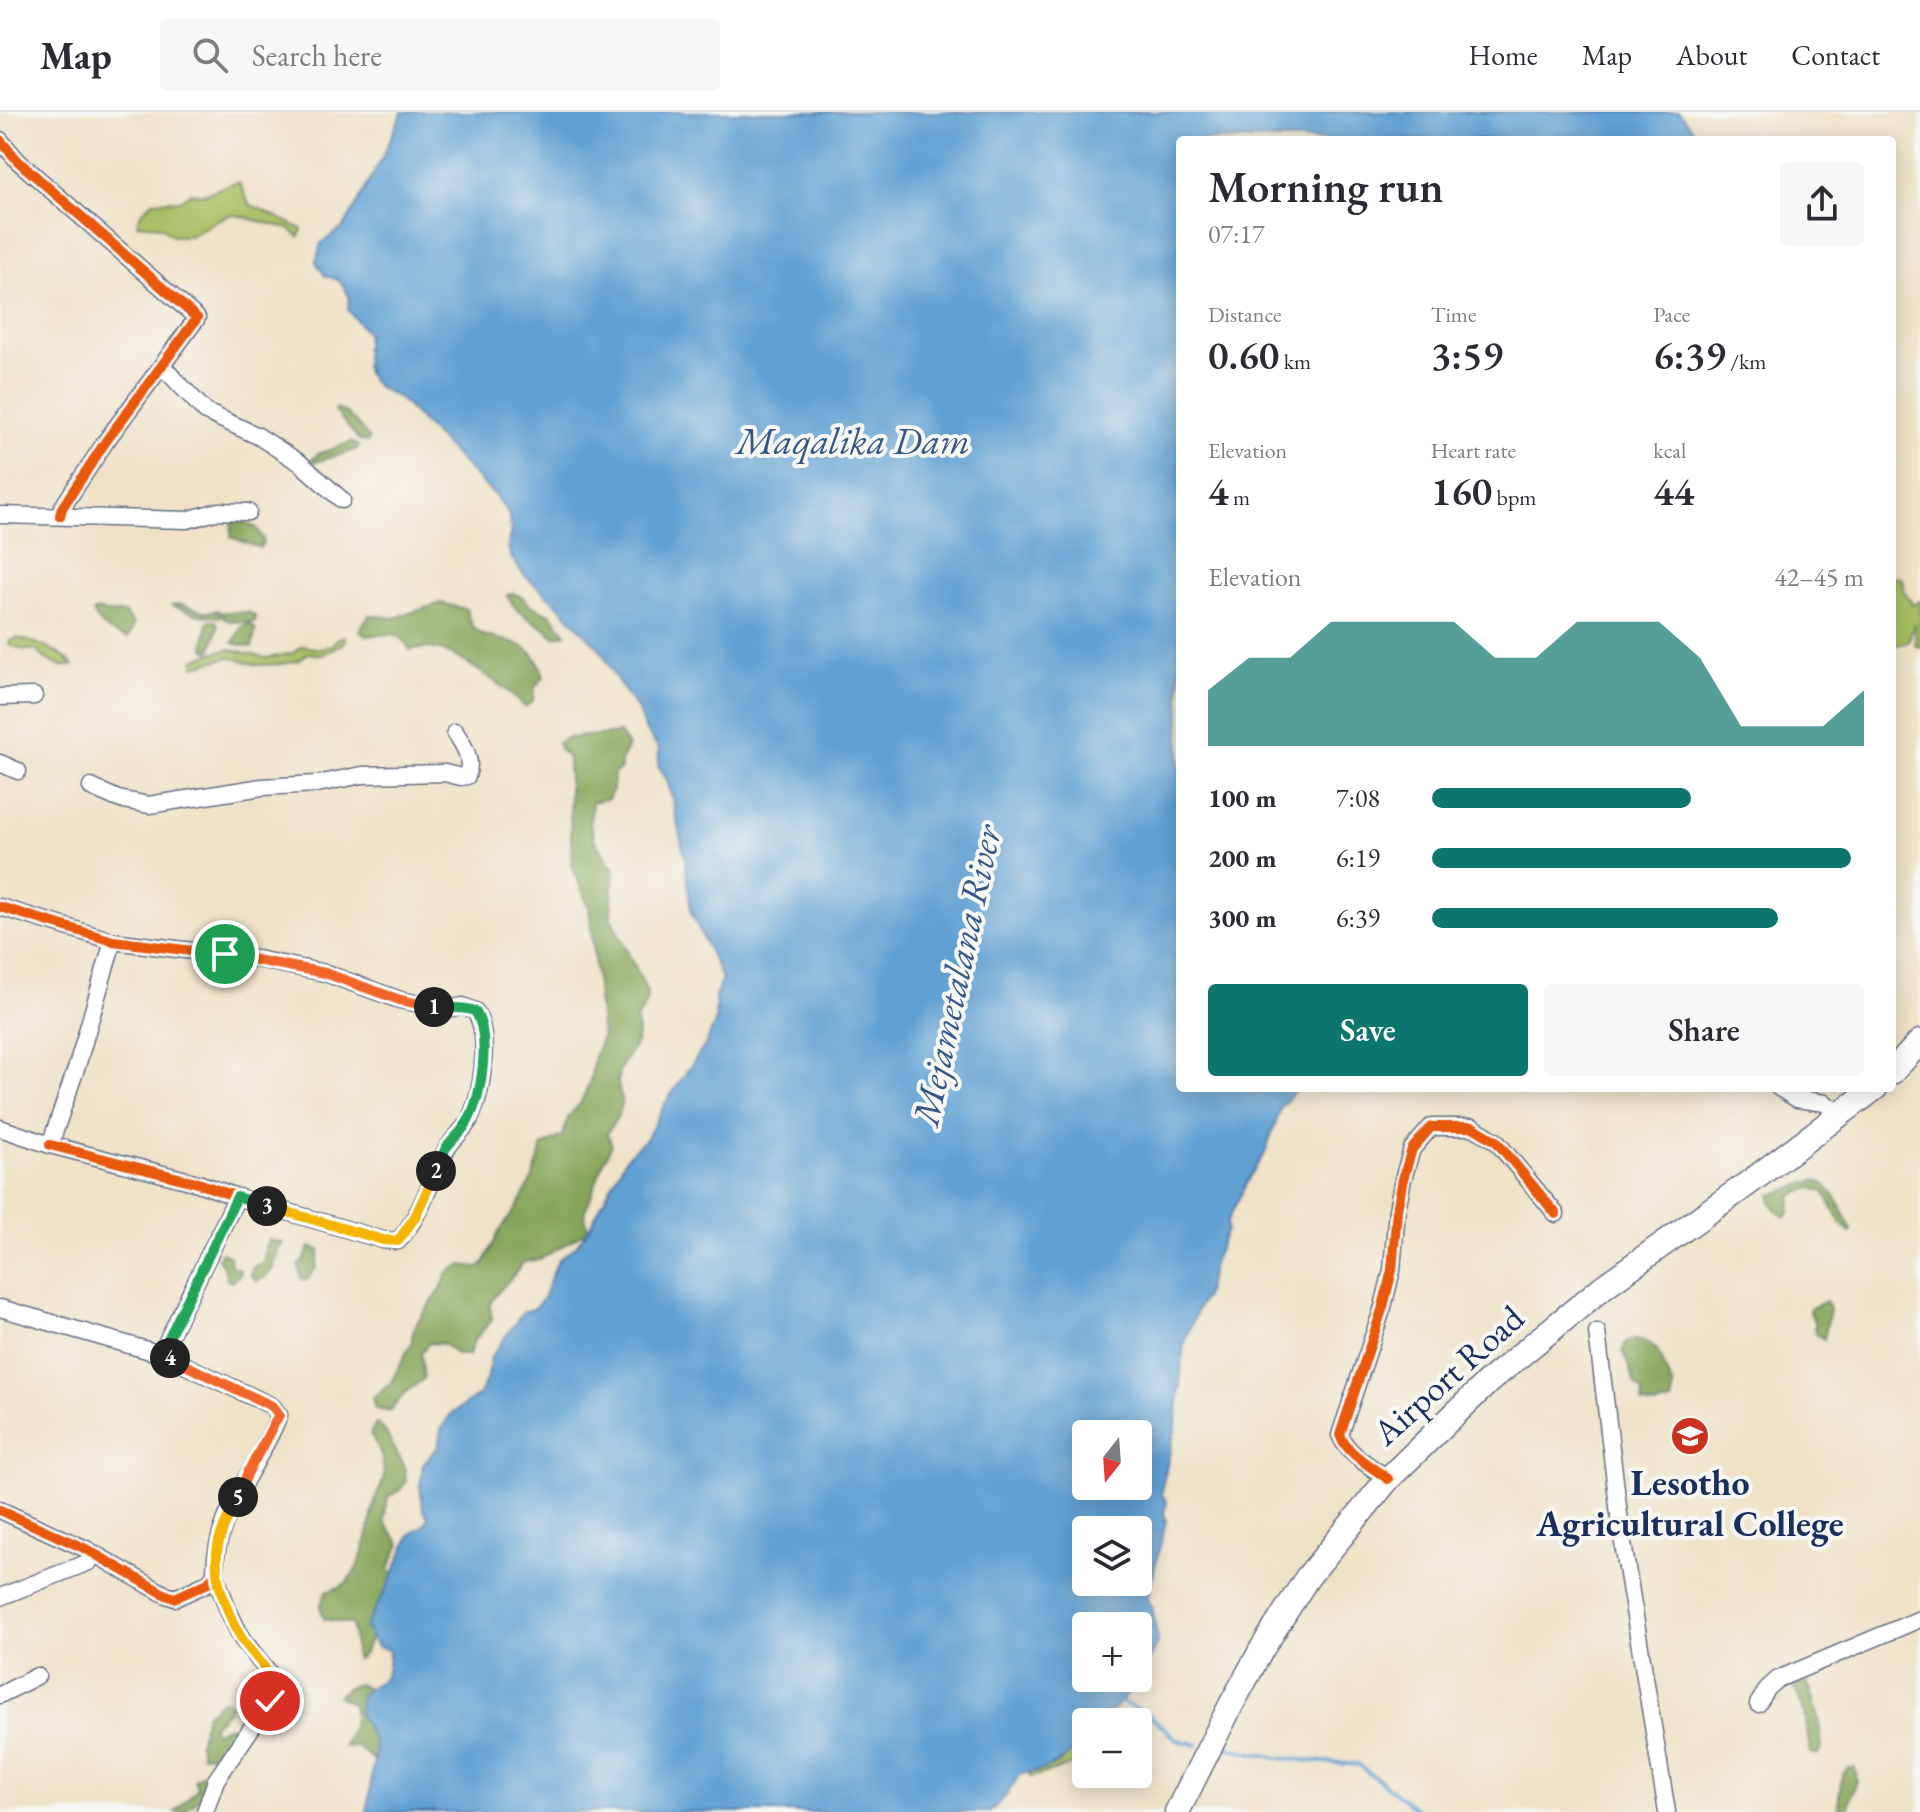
<!DOCTYPE html>
<meta charset="utf-8">
<style>
:root{--surface:#fff;--page:#f7f7f7;--text:#2b2b33;--muted:#7c7c81;--line:#e1e1e2;--accent:#0f766e}
body{margin:0;font-family:"EB Garamond",serif;background:var(--page);color:var(--text);height:100vh;display:flex;flex-direction:column;font-size:30px;white-space:nowrap}
*{box-sizing:border-box;margin:0}
p{font-size:26px;color:var(--muted)}
.icon{flex:none;width:44px;height:44px;fill:none;stroke:currentColor;stroke-width:2;stroke-linecap:round;stroke-linejoin:round}
.map{position:relative;flex:1;overflow:hidden}
.details{position:absolute;left:1176px;top:24px;width:720px;height:956px;display:flex;flex-direction:column;background:var(--surface);border-radius:8px;box-shadow:0 4px 20px #0003}
.details>*{flex:none}
.needle{width:52px;rotate:197deg}
.controls{position:absolute;left:1072px;top:1308px;display:grid;gap:16px}
.controls a{display:grid;place-items:center;width:80px;height:80px;border-radius:8px;background:var(--surface);box-shadow:0 4px 20px #0003;font-size:40px}
.pin{position:absolute;display:grid;place-items:center;width:68px;height:68px;color:#fff;margin:-34px;border:4px solid #fff;border-radius:50%;box-shadow:0 2px 8px #0007}
.km{position:absolute;width:40px;height:40px;margin:-20px;border-radius:50%;background:#222;color:#fff;font-size:22px;line-height:40px;text-align:center}
.round{display:grid;place-items:center;flex:none;width:84px;height:84px;border-radius:8px;background:var(--page)}
.head{display:flex;align-items:center;justify-content:space-between;height:136px;padding:0 32px}
h1{font-size:44px;font-weight:600;line-height:60px}
.stats{display:grid;grid-template-columns:repeat(3,1fr);gap:12px;height:136px;padding:8px 32px}
.stats div{display:grid;align-content:center}
.stats b{font-size:40px;font-weight:600}
.stats small{font-size:22px;font-weight:400}
.stats p{font-size:22px}
.chart{height:224px;padding:16px 32px}
.chart p{display:flex;justify-content:space-between}
.chart svg{width:100%;height:144px;margin-top:8px;fill:var(--accent);opacity:.7}
.button{display:flex;gap:16px;margin-top:auto;padding:16px 32px}
.button a{flex:1;height:92px;border-radius:8px;background:var(--accent);color:#fff;font-size:32px;font-weight:600;line-height:92px;text-align:center}
.button a+a{background:var(--page);color:var(--text)}
ul{padding:0 32px;list-style:none;font-size:26px}
li{display:grid;grid-template-columns:128px 96px 1fr;align-items:center;height:60px}
li i{height:20px;border-radius:10px;background:var(--accent)}
header{display:flex;align-items:center;gap:48px;box-sizing:border-box;height:112px;padding:0 40px;background:var(--surface);border-bottom:2px solid var(--line)}
header strong{font-size:38px}
nav{display:flex;gap:44px;margin-inline-start:auto;font-size:28px}
.search{width:560px;height:72px;background:var(--page);display:flex;align-items:center;gap:20px;box-sizing:border-box;padding:0 28px;border-radius:8px;color:var(--muted);font-size:30px}
.map>svg:first-child{display:block}
.green{fill:#a8be62;stroke:#627660;stroke-width:2}
.forest{fill:#86a558;stroke:#506a5b;stroke-width:2}
.water{fill:#61a0d3;stroke:#3e6898;stroke-width:2;fill-rule:evenodd}
.lines{fill:none;stroke-linecap:round;stroke-linejoin:round}
.stream{stroke:#61a0d3;stroke-width:4}
.minor-casing{stroke:#656e83;stroke-width:19}
.secondary-casing{stroke:#656e83;stroke-width:27}
.minor{stroke:#fff;stroke-width:16}
.secondary{stroke:#fff;stroke-width:24}
.cycleway-casing{stroke:#f6f6f2;stroke-width:15}
.cycleway{stroke:#e8590c;stroke-width:10}
.split-1-casing{stroke:#fff;stroke-width:16}
.split-2-casing{stroke:#fff;stroke-width:16}
.split-3-casing{stroke:#fff;stroke-width:16}
.split-4-casing{stroke:#fff;stroke-width:16}
.split-5-casing{stroke:#fff;stroke-width:16}
.split-6-casing{stroke:#fff;stroke-width:16}
.split-1{stroke:#f0652b;stroke-width:10}
.split-2{stroke:#22a559;stroke-width:10}
.split-3{stroke:#f5b400;stroke-width:10}
.split-4{stroke:#22a559;stroke-width:10}
.split-5{stroke:#f0652b;stroke-width:10}
.split-6{stroke:#f5b400;stroke-width:10}
.labels{text-anchor:middle;dominant-baseline:central;stroke-width:8;stroke-linejoin:round;paint-order:stroke}
.street-label{font-size:36px;fill:#1b2f5e;stroke:#f6f6f2}
.poi-label{font-size:36px;font-weight:bold;fill:#1b2f5e;stroke:#f6f6f2}
.water-label{font-size:38px;font-style:italic;fill:#345787;stroke:#f6f6f2}
</style>
<header>
<strong>Map</strong>
<div class="search"><svg class="icon" aria-label="search" viewBox="0 0 24 24"><circle cx="10" cy="10" r="6"/><path d="M15 15l6 6"/></svg>Search here</div>
<nav><a>Home</a><a>Map</a><a>About</a><a>Contact</a></nav>
</header>
<div class="map">
<svg width="1920" height="1700" viewBox="0 0 1920 1700">
<rect width="100%" height="100%" fill="#f6f6f2"/>
<filter id="ink" filterUnits="userSpaceOnUse"><feTurbulence type="fractalNoise" baseFrequency=".0125" numOctaves="2"/><feDisplacementMap in="SourceGraphic" scale="16" xChannelSelector="R" yChannelSelector="G"/><feConvolveMatrix kernelMatrix="1 2 1 2 8 2 1 2 1" color-interpolation-filters="sRGB"/></filter>
<filter id="wash" filterUnits="userSpaceOnUse"><feTurbulence type="fractalNoise" baseFrequency=".006" numOctaves="4" result="noise"/><feDisplacementMap in="SourceGraphic" scale="32" xChannelSelector="R" yChannelSelector="G"/><feGaussianBlur stdDeviation="1.8" result="paint"/><feColorMatrix in="noise" values="0 0 0 0 0 0 0 0 0 0 0 0 0 0 0 0 0 1.4 0 .05"/><feComposite in="paint" operator="in"/></filter>
<g filter="url(#wash)">
<rect width="100%" height="100%" fill="#efe2c7"/>
<g class="green">
<path d="M239,70L249,92L302,117L299,125L290,117L232,102L219,107L190,124H172L161,114L137,112L141,101L153,89L180,88L191,81C210,86 221,72 239,70Z"/>
<polygon points="1892,465 1902,466 1904,479 1913,493 1920,489 1920,536 1915,533 1915,510 1908,530 1892,534"/>
<polygon points="340,525 345,525 344,531 322,543 308,541 300,548 282,552 257,553 230,545 194,554 194,548 211,541 231,537 267,546 293,541 302,534 322,537 331,533"/>
<path d="M17,526C36,530 59,538 73,553C59,558 45,547 35,538H24L9,532L10,528Z"/>
<polygon points="1086,1621 1086,1643 1074,1653 1031,1665 1028,1661 1059,1652"/>
</g>
<g class="forest">
<polygon points="336,296 348,302 369,326 368,330 359,328 335,299"/>
<polygon points="351,330 359,334 356,338 315,350 312,347 318,342"/>
<polygon points="237,407 257,416 264,429 260,436 231,425 232,409"/>
<path d="M513,481L524,486L530,493L552,503L566,522L555,525C539,510 516,504 507,483Z"/>
<path d="M441,491L466,497C468,502 470,511 473,515C492,537 531,516 544,565L535,575L533,589L525,595C509,578 457,540 435,537C427,535 418,538 409,537C401,516 385,523 366,524L359,518L369,503L394,506Z"/>
<polygon points="180,492 207,500 218,498 221,501 220,505 199,503 171,493"/>
<path d="M97,498L108,501H124L134,513L128,526C114,522 98,514 93,500Z"/>
<path d="M223,500H249L256,505L255,510C243,509 235,512 223,506Z"/>
<polygon points="208,509 216,509 218,514 212,537 208,539 204,535"/>
<polygon points="250,511 256,518 252,535 233,531 242,514"/>
<path d="M619,621L628,634L621,648V657L614,662L613,677L608,687L592,690L590,711L595,729L614,758L611,806L647,879L646,892L636,909C644,936 624,941 619,961C617,971 619,977 621,986C622,1000 615,1010 607,1021L612,1033C599,1054 596,1078 584,1100L588,1118L541,1147L523,1150C517,1163 490,1185 490,1194C490,1198 492,1203 492,1208L474,1228L469,1243H457L444,1232L429,1231L421,1241L424,1267L407,1279L389,1300L375,1297L372,1287L390,1272L412,1230C410,1207 441,1188 447,1161L461,1153L479,1155L484,1151L499,1120L518,1094L533,1065L543,1034L563,1023L568,1005L580,992L590,970L594,944L602,925L589,796L572,753L568,646L559,637L558,631L566,626Z"/>
<path d="M1816,1068C1832,1072 1846,1104 1852,1119L1850,1121L1840,1110L1824,1080L1812,1076L1792,1083L1790,1101L1786,1105L1779,1101L1771,1090V1083Z"/>
<path d="M269,1128L283,1131L277,1139C276,1154 272,1164 256,1169L250,1162L253,1155L264,1150L265,1135Z"/>
<polygon points="310,1135 320,1138 316,1156 307,1168 301,1167 299,1153 304,1149"/>
<polygon points="221,1140 230,1144 231,1154 240,1157 240,1162 232,1170 228,1169 223,1153 218,1147"/>
<polygon points="1826,1189 1830,1197 1824,1227 1815,1222 1814,1210 1809,1197"/>
<path d="M1635,1227C1667,1232 1659,1254 1674,1275L1671,1290L1656,1294L1642,1292L1643,1280L1635,1273L1623,1238L1626,1230Z"/>
<path d="M376,1311C391,1322 386,1325 395,1339C403,1350 406,1355 406,1370L399,1379L388,1385L384,1409L400,1432L389,1457L396,1468L363,1543L356,1548L352,1512L324,1507L320,1495L326,1480C334,1477 343,1475 348,1469C366,1449 369,1411 376,1386C377,1380 382,1375 383,1369C386,1353 380,1335 370,1322Z"/>
<path d="M1799,1570L1808,1571C1816,1591 1821,1616 1822,1637L1818,1642L1810,1641L1805,1602L1794,1574Z"/>
<path d="M358,1572L368,1577L366,1600L387,1625L374,1649L356,1634L343,1635C350,1619 357,1611 353,1592L338,1584L348,1575Z"/>
<path d="M222,1588H227L230,1592L229,1598L212,1614L215,1620C223,1618 228,1611 236,1617L226,1636L216,1635L211,1643H202L199,1632L206,1602Z"/>
<polygon points="1848,1656 1855,1656 1857,1669 1846,1700 1837,1700 1842,1663"/>
<polygon points="202,1662 210,1663 209,1678 184,1700 175,1700 198,1676 194,1668"/>
</g>
<path class="water" d="M402,0H1678C1686,8 1695,16 1696,28H1180V976H1297L1281,995L1265,1041L1250,1064L1227,1110V1118L1214,1148L1205,1185L1198,1196L1184,1230L1176,1314L1163,1370L1162,1382L1167,1391L1164,1400L1166,1409L1147,1488L1152,1494L1158,1529L1139,1567L1107,1606L1086,1610C1086,1639 1048,1662 1021,1661L1005,1685L990,1700H367L375,1640L374,1628L359,1603L360,1584C381,1560 387,1583 389,1538L377,1535L365,1515L388,1474L410,1423L424,1413L428,1405L423,1397L420,1374L423,1352L438,1335L441,1317L451,1302L479,1283L488,1264L491,1245L523,1200L535,1196L543,1186L558,1148L575,1135L588,1118L627,1044L647,1026L666,990L706,932L716,908L715,885L722,867L691,800L685,746L672,687L667,668L658,654L659,637L644,616L637,597L617,568L601,538L555,490L524,463L510,444L508,434L511,417L508,401L494,383L398,285C362,271 363,258 367,222L348,198L349,185L344,174L338,168L325,164L316,150L321,131L344,115L360,87L384,42ZM1086,1322H1138V1374H1086ZM1086,1418H1138V1470H1086ZM1086,1514H1138V1566H1086Z"/>
<g class="lines">
<g class="stream">
<polyline points="1120,1589 1148,1602 1178,1628 1197,1633"/>
<polyline points="1229,1636 1278,1646 1359,1653 1420,1700"/>
</g>
</g>
</g>
<g filter="url(#ink)">
<g class="lines">
<defs>
<g id="minor">
<polyline points="0,28 18,49 197,206 106,329 62,396 60,404"/>
<polyline points="162,254 206,300 258,324 300,351 342,388"/>
<polyline points="0,403 187,408 219,399 248,400"/>
<polyline points="0,585 34,584"/>
<polyline points="0,651 18,659"/>
<path d="M91,675L118,687L149,693L262,675L317,672L362,663L445,661L461,665L467,664C473,648 464,633 455,620"/>
<path d="M0,795L113,829L257,847L325,861L400,888L446,897L463,894L475,899C491,923 482,982 470,1007C463,1020 450,1028 444,1042C430,1071 420,1105 398,1129L383,1128L237,1085L198,1071L50,1033"/>
<polyline points="1779,976 1797,987 1825,991 1840,1003"/>
<polyline points="0,1016 50,1033 77,954 113,829"/>
<polyline points="0,1196 161,1242 237,1085"/>
<polyline points="1597,1220 1621,1419 1667,1700"/>
<path d="M1388,1367C1372,1355 1347,1342 1340,1323L1383,1195L1392,1158L1397,1098L1403,1067L1412,1037L1431,1015H1473L1496,1029L1556,1102"/>
<path d="M0,1398L86,1437L166,1483L175,1486L208,1471L215,1462C214,1401 259,1356 279,1303L272,1294L161,1242"/>
<polyline points="0,1485 89,1450 93,1443"/>
<polyline points="0,1583 37,1564"/>
<polyline points="1758,1592 1768,1576 1778,1567 1920,1507"/>
<polyline points="205,1700 216,1668 270,1589 271,1567 267,1558 242,1527 228,1498 215,1462"/>
</g>
<g id="secondary">
<polyline points="1892,960 1920,930"/>
<polyline points="1177,1700 1231,1593 1263,1535 1307,1466 1388,1367 1489,1269 1603,1175 1750,1070 1875,976"/>
</g>
</defs>
<use href="#minor" class="minor-casing"/>
<use href="#secondary" class="secondary-casing"/>
<use href="#minor" class="minor"/>
<use href="#secondary" class="secondary"/>
<defs>
<g id="cycleway">
<polyline points="0,28 18,49 197,206 106,329 62,396 60,404"/>
<path d="M0,795L113,829L257,847L325,861L400,888L446,897L463,894L475,899C491,923 482,982 470,1007C463,1020 450,1028 444,1042C430,1071 420,1105 398,1129L383,1128L237,1085L198,1071L50,1033"/>
<path d="M1388,1367C1372,1355 1347,1342 1340,1323L1383,1195L1392,1158L1397,1098L1403,1067L1412,1037L1431,1015H1473L1496,1029L1556,1102"/>
<path d="M0,1398L86,1437L166,1483L175,1486L208,1471L215,1462C214,1401 259,1356 279,1303L272,1294L161,1242"/>
</g>
</defs>
<use href="#cycleway" class="cycleway-casing"/>
<use href="#cycleway" class="cycleway"/>
</g>
</g>
<g class="lines" filter="url(#ink)">
<defs>
<polyline id="split-1" points="225,842 325,861 400,888 434,895"/>
<path id="split-2" d="M434,895C449,898 460,893 475,899C491,923 482,982 469,1007C464,1019 453,1026 446,1036C442,1043 439,1052 436,1059"/>
<polyline id="split-3" points="267,1094 383,1128 398,1129 415,1105 436,1059"/>
<polyline id="split-4" points="170,1246 161,1242 237,1085 267,1094"/>
<polyline id="split-5" points="170,1246 272,1294 279,1303 248,1360 238,1385"/>
<path id="split-6" d="M238,1385C219,1423 209,1443 223,1485C228,1500 235,1517 244,1530C263,1555 271,1555 270,1589"/>
</defs>
<use href="#split-1" class="split-1-casing"/>
<use href="#split-2" class="split-2-casing"/>
<use href="#split-3" class="split-3-casing"/>
<use href="#split-4" class="split-4-casing"/>
<use href="#split-5" class="split-5-casing"/>
<use href="#split-6" class="split-6-casing"/>
<use href="#split-1" class="split-1"/>
<use href="#split-2" class="split-2"/>
<use href="#split-3" class="split-3"/>
<use href="#split-4" class="split-4"/>
<use href="#split-5" class="split-5"/>
<use href="#split-6" class="split-6"/>
</g>
<defs>
<symbol id="university-disc" viewBox="-11 -11 22 22"><circle r="9.5" fill="#c8321e" stroke="#f6f6f2"/><path d="M0-5L7-2L0 1L-7-2ZM-4 1L0 2.5L4 1V4Q0 6-4 4Z" fill="#fff"/></symbol>
</defs>
<g fill-rule="evenodd">
<use href="#university-disc" x="1668" y="1302" width="44" height="44"/>
</g>
<g class="labels">
<g class="street-label">
<text transform="translate(1448 1263) rotate(-42)">Airport Road</text>
</g>
<g class="poi-label">
<text x="1690" y="1370">Lesotho<tspan x="1690" dy="41">Agricultural College</tspan></text>
</g>
<g class="water-label">
<text x="853" y="328">Maqalika Dam</text>
<text transform="translate(956 863) rotate(-78)">Mejametalana River</text>
</g>
</g>
</svg>
<div class="controls">
<a><svg class="needle" viewBox="-14 -14 28 28"><path d="M0-13l5 13h-10z" fill="#e53935"/><path d="M0 13l5-13h-10z" fill="#7c7c81"/></svg></a>
<a><svg class="icon" aria-label="layers" viewBox="0 0 24 24"><path d="M12 4l9 5-9 5-9-5zM3 14l9 5 9-5"/></svg></a>
<a>+</a>
<a>−</a>
</div>
<div class="pin" style="left:225px;top:842px;background:#1e9e55"><svg class="icon" aria-label="arrive" viewBox="0 0 24 24"><path d="M6 21V4h12l-3 4 3 4H6"/></svg></div>
<div class="pin" style="left:270px;top:1589px;background:#d93025"><svg class="icon" aria-label="check" viewBox="0 0 24 24"><path d="M5 12l5 5 9-10"/></svg></div>
<b class="km" style="left:434px;top:895px">1</b>
<b class="km" style="left:436px;top:1059px">2</b>
<b class="km" style="left:267px;top:1094px">3</b>
<b class="km" style="left:170px;top:1246px">4</b>
<b class="km" style="left:238px;top:1385px">5</b>
<section class="details">
<div class="head"><div><h1>Morning run</h1><p>07:17</p></div><a class="round"><svg class="icon" aria-label="share" viewBox="0 0 24 24"><path d="M12 15V3M7 8l5-5 5 5M5 13v7h14v-7"/></svg></a></div>
<div class="stats">
<div><p>Distance</p><b>0.60<small> km</small></b></div>
<div><p>Time</p><b>3:59</b></div>
<div><p>Pace</p><b>6:39<small> /km</small></b></div>
</div>
<div class="stats">
<div><p>Elevation</p><b>4<small> m</small></b></div>
<div><p>Heart rate</p><b>160<small> bpm</small></b></div>
<div><p>kcal</p><b>44</b></div>
</div>
<div class="chart"><p><span>Elevation</span>42–45 m</p>
<svg viewBox="0 0 160 44" preserveAspectRatio="none"><path d="M0 44V27L10 17L20 17L30 6L40 6L50 6L60 6L70 17L80 17L90 6L100 6L110 6L120 17L130 38L140 38L150 38L160 27V44z"/></svg>
</div>
<ul>
<li><b>100 m</b>7:08<i style="width:60%"></i></li>
<li><b>200 m</b>6:19<i style="width:97%"></i></li>
<li><b>300 m</b>6:39<i style="width:80%"></i></li>
</ul>
<div class="button"><a>Save</a><a>Share</a></div>
</section>
</div>
